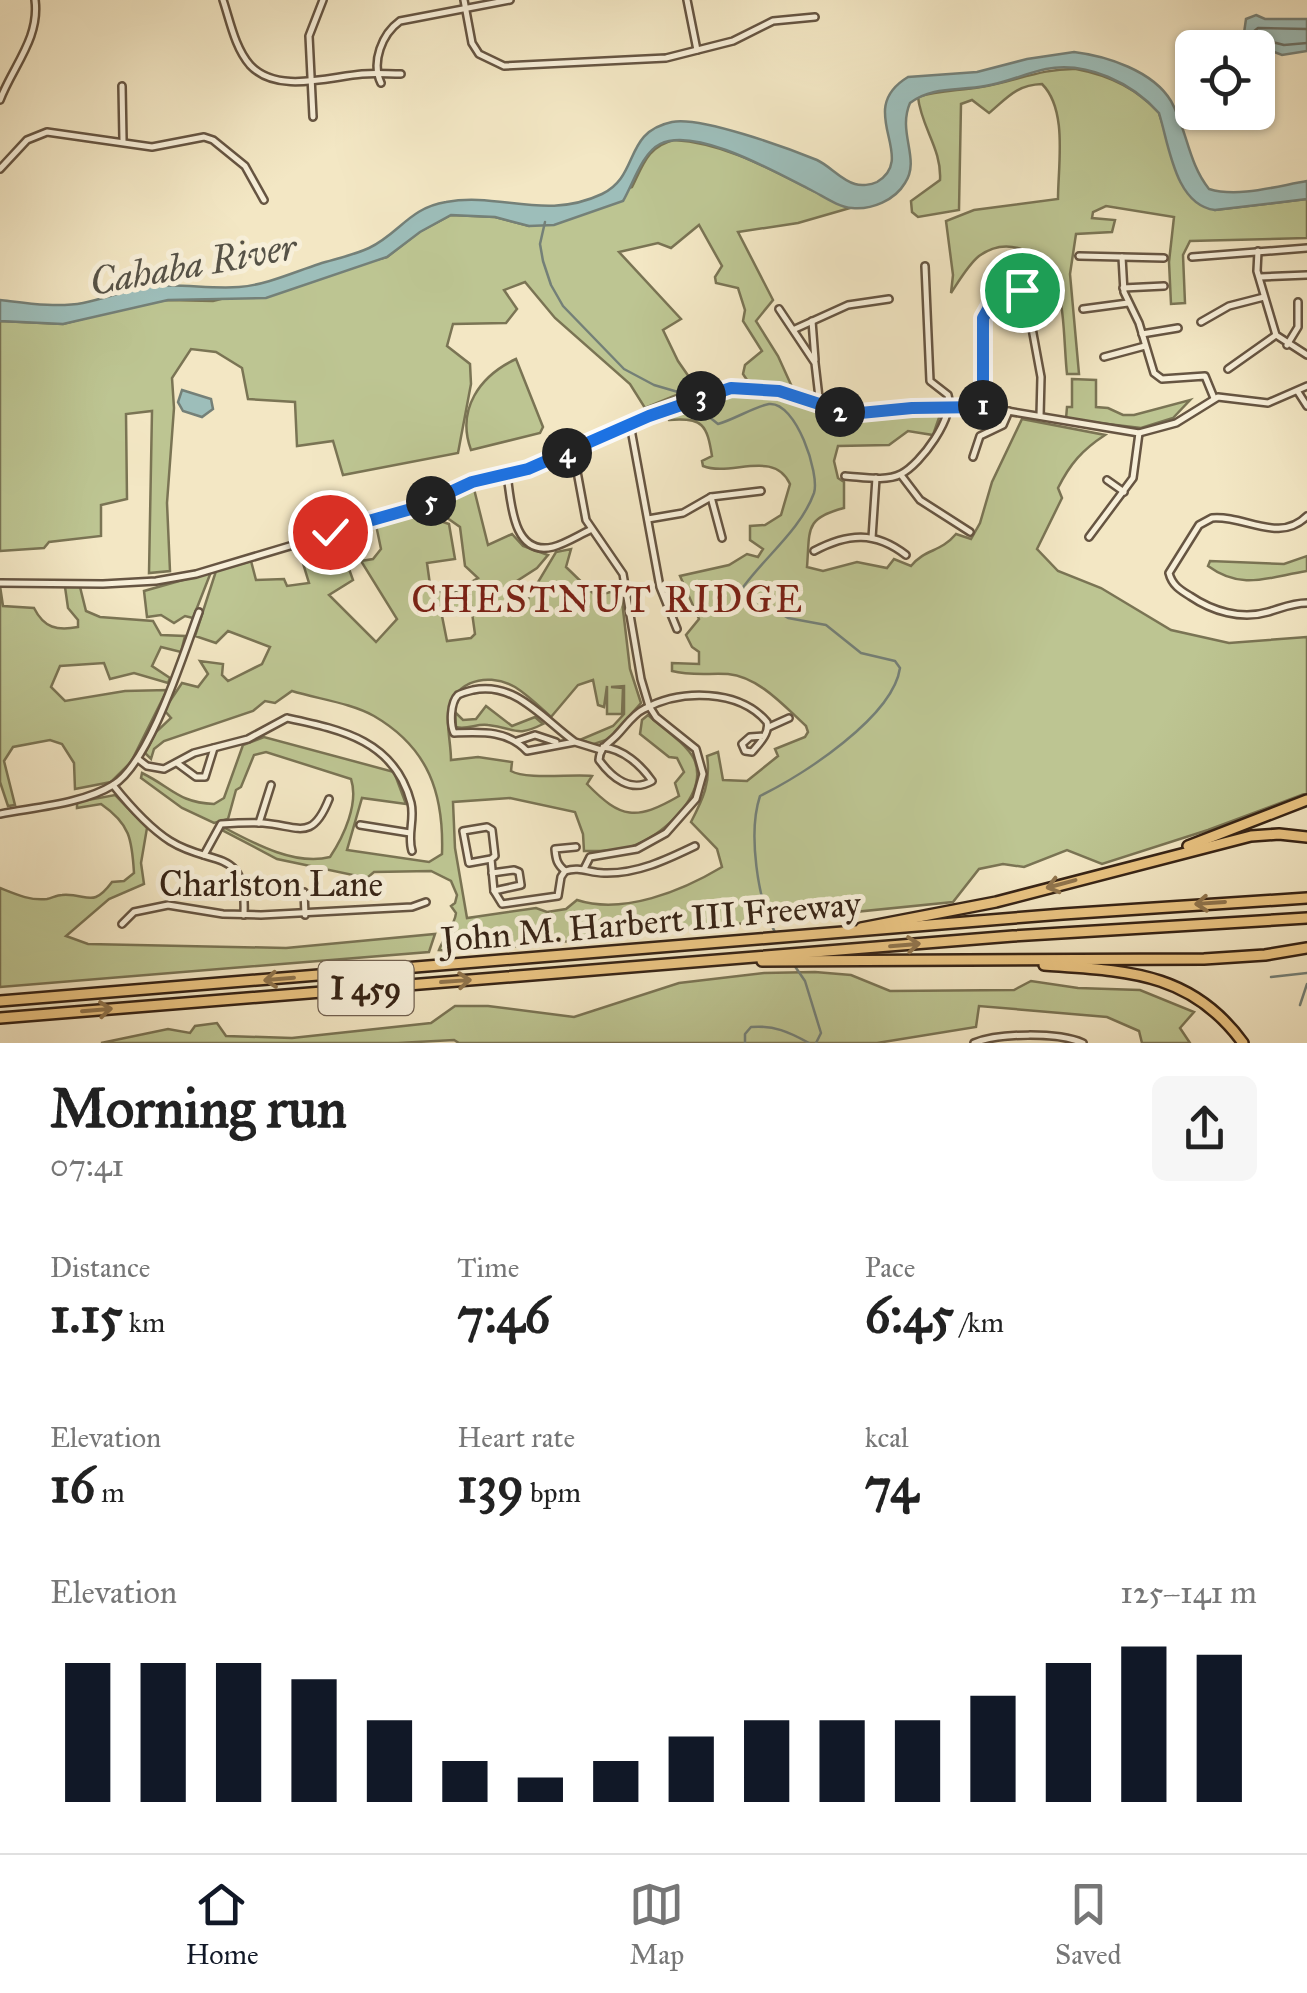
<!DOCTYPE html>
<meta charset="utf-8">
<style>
:root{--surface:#fff;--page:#f6f6f6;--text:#222;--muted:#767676;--line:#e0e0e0;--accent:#111827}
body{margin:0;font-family:"IM FELL Great Primer",serif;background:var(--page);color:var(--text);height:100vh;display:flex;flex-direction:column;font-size:38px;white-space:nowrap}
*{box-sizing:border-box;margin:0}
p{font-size:32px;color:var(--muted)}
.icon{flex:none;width:55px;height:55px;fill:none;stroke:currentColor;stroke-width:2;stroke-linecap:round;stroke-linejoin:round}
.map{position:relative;height:1043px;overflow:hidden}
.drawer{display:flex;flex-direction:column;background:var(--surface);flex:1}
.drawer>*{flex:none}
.tools{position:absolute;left:1175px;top:30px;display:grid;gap:20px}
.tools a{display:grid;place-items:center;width:100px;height:100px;border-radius:15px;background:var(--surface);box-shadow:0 2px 8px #0004;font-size:50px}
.pin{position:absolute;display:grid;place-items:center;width:85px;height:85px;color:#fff;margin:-42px;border:5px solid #fff;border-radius:50%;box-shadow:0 2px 10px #0007}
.km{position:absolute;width:50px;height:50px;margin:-25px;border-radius:50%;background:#222;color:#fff;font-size:28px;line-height:50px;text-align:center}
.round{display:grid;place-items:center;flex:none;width:105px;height:105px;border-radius:15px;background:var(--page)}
.headline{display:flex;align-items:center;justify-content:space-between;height:170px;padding:0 50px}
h1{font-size:55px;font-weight:700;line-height:75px}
.stats{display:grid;grid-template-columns:repeat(3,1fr);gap:15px;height:170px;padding:10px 50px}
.stats div{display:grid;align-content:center}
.stats b{font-size:50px;font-weight:700}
.stats small{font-size:28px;font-weight:400}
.stats p{font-size:28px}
.chart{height:280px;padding:20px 50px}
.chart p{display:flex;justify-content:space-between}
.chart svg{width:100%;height:180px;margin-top:10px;stroke:var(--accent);stroke-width:6}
.tabs{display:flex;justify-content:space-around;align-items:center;height:140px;border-top:2px solid var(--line);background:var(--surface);font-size:28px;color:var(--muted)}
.tabs a{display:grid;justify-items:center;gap:5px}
.tabs .active{color:var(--accent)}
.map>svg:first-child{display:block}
.green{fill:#bdc592;stroke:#7a7454;stroke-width:2.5}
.water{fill:#9dbeba;stroke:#748078;stroke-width:2.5}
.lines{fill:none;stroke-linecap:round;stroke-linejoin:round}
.shore{stroke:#6a7168;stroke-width:2.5}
.stream{stroke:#748078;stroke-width:2.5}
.minor-casing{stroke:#665542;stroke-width:10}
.highway-casing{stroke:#372416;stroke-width:14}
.minor{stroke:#f7efd9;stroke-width:5}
.highway{stroke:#eac482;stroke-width:9}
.oneway{stroke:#90744c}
.route-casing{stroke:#fff;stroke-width:20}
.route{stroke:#1a73e8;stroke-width:12}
.labels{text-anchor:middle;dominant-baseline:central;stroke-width:10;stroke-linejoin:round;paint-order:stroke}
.shield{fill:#f7efd9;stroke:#716150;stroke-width:2.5}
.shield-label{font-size:32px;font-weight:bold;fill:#372416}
.street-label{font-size:35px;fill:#372416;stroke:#f7efd9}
.water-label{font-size:38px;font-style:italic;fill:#565247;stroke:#f7efd9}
.neighbourhood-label{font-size:38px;letter-spacing:2.5px;fill:#7a1f14;stroke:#f7efd9}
</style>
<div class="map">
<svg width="1307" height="1043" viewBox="0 0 1307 1043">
<rect width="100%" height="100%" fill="#f3e7c4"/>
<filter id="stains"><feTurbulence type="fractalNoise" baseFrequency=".002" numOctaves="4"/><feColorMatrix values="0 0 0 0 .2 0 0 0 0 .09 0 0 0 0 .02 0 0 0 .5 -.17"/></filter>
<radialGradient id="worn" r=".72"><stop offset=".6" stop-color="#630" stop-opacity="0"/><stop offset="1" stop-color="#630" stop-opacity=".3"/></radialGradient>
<g class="green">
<path d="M1076,69C1108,75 1137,88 1159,113L1181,182L1215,210L1307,199V238L1190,241L1183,255L1185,303L1171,304L1169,262L1174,217L1106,206L1093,212L1092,218L1115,220L1112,232L1076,234L1070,274L1079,374H1067C1064,348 1065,304 1055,282C1043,252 1008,235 979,256C968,265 959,281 951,293L953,275L946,221L974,210L1058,199C1058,165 1068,110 1042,84C1016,85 1007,98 989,113L972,100L961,104L959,210L918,217L912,212L911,201L940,180C942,149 921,127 918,97C939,90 959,91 981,87C1014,82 1042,68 1076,69Z"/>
<path d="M674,140C739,144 792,184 850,208L798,223L738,232L773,300L756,321L778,356L792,387L747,380L743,374L745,365L762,351L743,321L745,310L738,288L716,283L715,277L722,266L699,225L671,248L658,243L619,252L681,319L663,330L678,361L696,387L645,408L630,384L555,318L525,282L504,290L517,309L506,323L453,324L447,346L470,364L471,384L458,453L343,475L333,441L297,446L295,402L248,399L242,368L216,352L191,349L172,378L174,408L167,503L170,571L149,573L152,411L126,414L127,499L101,505V536L49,542L44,548L0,551V321L63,324L139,304L168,300L213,301L387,257L419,232L451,215L495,217L529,226L632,187C643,165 648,146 674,140Z"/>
<path d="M516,359L543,427L540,433L471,450C456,409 480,376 516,359Z"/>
<polygon points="1072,379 1096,380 1096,407 1108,408 1123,415 1134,415 1190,400 1173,418 1141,428 1066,419 1067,407 1072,407"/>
<path d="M752,392L850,420L941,412L933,435L908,431L889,445L838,446L834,461L838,478L844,482V508C804,518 810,530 807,567L823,571L857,562L887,568L894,559L911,566C926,548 940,553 956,534L971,539L980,523L992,482L1022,419L1105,435C1082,450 1070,464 1058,488L1062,498L1037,549L1058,571L1101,588L1171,630L1229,643L1307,637V793L1208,830L1102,864L1067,850L1024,867L1003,864L979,869L953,902L470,951L439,950C444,936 455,925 456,913L451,906L455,903L457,895L451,881L431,871L374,872L367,878L277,859L222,830L225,828C255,844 296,866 330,857C344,836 359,803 351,779L266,752L254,755L241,787L236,790L228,819L214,823L182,808L141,778L142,773C171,787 179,803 214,804L224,798L243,745L264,737L394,772L406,804L362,798L347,850L429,862L442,854C444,794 429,748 374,716C351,703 318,699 292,691L275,703L265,701L253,711L164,741L154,749L151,759L145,753L156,732L171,718L164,710L182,683L198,687L208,674L200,661L223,664L222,675L228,681L262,664L270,647L228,631L216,643L195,636L216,571L251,561L256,580L284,579L287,586L309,583L298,547L337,536L353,580L329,595L376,642L397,619L361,561L373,559L381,549L376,525L417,513L449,524L455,559L427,563L431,592H459L463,607L441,611L447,641L471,638L475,634L468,584L478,578L465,566L460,527L433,508L474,489L488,545L512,534L523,546L548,555L537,568L506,588L511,602L525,604L556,552L571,549L566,567L596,596L610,592L620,584L630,669L641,703L609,739L591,745L582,739L613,726L624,714V686L611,687L623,688L622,714H607V686L604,707L598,705L593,680L578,685L551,717C540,707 528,695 515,687C485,670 447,683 448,721C448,734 451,747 451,760L478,757L512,762L511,771C526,780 571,774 592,776L587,784C621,819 636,821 679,796L675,783L684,772L677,758L669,757L640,734L642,720L648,715C661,727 686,743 694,759C709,793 666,832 638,844C621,852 603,851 584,851L583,834L575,812L510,798L453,802L455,848L467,918L536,908L547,912L566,909L577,900C623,915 682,891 722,867L717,849L691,822C703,799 711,782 707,756L718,752L723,780L747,781L778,756L775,749L805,737L808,732L806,726C784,706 759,677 728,674C709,673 691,676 672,671V663L699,664V652L692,647L686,635L699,619L680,576L729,565L747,554L758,557L763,549L750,540V526L765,525L781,515L790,484C774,449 731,477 703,466L702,461L712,456C707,425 703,417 669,420L666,415L732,393Z"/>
<path d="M1307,556V571C1269,577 1242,591 1208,566L1210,561L1284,564Z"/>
<polygon points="211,572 193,618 185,616 174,623 161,615 147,617 144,591"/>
<path d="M0,586L3,606L34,608C44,628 57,631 78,627V620L68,608L65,587H80L86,611L100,617L153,621L161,635L185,636L181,652L161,647L152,666L170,678L168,683L134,673L110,679L104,663L60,666L51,687L65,701L125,691L167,690L131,762L111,782L75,789L74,763L62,744L50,740L13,747L4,761L15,805L8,806L0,782Z"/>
<path d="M486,706L512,726L535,717L543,724C515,738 516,728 488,725C477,723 468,730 456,727L455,712L463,720L476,719Z"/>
<path d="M115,795L147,828L141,863L144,884L109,899L66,936L88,944L286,948L435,934L429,952L0,987V888C15,894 30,901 47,899C52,898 57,895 62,895C88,893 92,909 112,882L124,881L134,873C132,839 130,824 101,804L77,808V802Z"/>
<polygon points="815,972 851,975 890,991 1014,990 1031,981 1078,988 1140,990 1194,1012 1180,1028 1190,1043 1142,1043 1139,1031 1107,1017 979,1006 976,1027 877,1043 459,1043 454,1040 398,1043 101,1043 168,1029 190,1033 195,1026 217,1023 226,1036 292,1038 431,1023 455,1006 488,1006 574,1017 679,983 764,973"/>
</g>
<g class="water">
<polygon points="1256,15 1265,19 1307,19 1307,51 1282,55 1243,40 1246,19"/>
<path d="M1074,52C1107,56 1153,71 1171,101C1187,129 1188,163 1209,189C1238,198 1277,186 1307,181V199L1215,210C1175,205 1169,145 1159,113C1132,83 1087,61 1046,69C1026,73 1006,83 985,86C959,91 932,86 910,103C897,133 921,159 905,183C895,200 872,210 852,208C838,207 823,196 811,190C777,173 696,126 660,144C642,153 633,184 623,201L554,225L529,226L495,217L451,215L420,232L387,257L266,298L168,300L63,324L0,321V300C26,303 57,308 83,303C108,298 131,288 156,286C184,284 211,289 239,287C266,285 294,272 319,264C335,259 354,255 369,248C400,233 409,208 446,202C500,192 545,221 602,194C640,176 623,132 672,122C700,116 788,148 817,160C830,166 841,180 855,184C861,186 871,185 877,182C919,157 853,110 908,77L977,72L1027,59Z"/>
<polygon points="182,390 211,399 213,409 202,417 183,411 178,402"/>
</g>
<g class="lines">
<polyline class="shore" points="1307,29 1258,28 1253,32 1257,38 1284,45 1307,43"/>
<g class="stream">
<path d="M545,222L540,244L543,261L551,285L563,306L624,369L654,385L678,392L718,424C733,420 756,406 769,404C796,401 820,474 814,493C801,529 766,556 744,586L738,594L741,599L763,603L788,618L826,625L861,653L895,661L900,668C893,717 803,775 760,796C748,832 757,901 776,934"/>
<polyline points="792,962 805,981 821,1033 816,1043"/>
<polyline points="1271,977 1307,973"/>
<polyline points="1300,1005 1307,984"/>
<path d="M745,1043V1034L751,1027C774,1025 789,1032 809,1043"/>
</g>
<defs>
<g id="minor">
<path d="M223,0C230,21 235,48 250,65C277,94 328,77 362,74C375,73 388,74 401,74"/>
<polyline points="464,0 472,43 479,54 504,66 666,58 733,41 773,21 815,17"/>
<polyline points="687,0 697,50"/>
<path d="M381,83C371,62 382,34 400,21L510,0"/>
<polyline points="122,86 123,140"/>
<path d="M0,100C13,66 40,38 35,0"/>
<polyline points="313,117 309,36 323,0"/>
<polyline points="0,169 27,140 47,132 152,147 204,137 213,140 245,166 264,200"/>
<polyline points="1258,251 1257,271 1276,335 1307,355"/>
<polyline points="1079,256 1164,258"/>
<polyline points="1122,257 1124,292 1139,323 1154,373 1162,379 1205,376 1214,398"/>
<polyline points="1192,257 1307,248"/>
<polyline points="1260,277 1307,275"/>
<polyline points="1123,288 1164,286"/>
<polyline points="779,309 815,363 820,406"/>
<polyline points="1083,309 1128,303"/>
<polyline points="812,321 815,360"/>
<polyline points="1201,322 1229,306 1264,297"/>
<polyline points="795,329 848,305 889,299"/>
<polyline points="1142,334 1178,328"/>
<polyline points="1287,345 1298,327 1298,302"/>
<polyline points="1104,357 1145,346"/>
<polyline points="1228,369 1276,335"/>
<polyline points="1298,392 1307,406"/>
<polyline points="983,407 982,325 997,291 1013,285 1021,290 1027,301 1041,377 1040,416"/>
<polyline points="630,424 660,587 677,629"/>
<polyline points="573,450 586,520 623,574 641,679 649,706 656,717 696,749 703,774 696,799 666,833 637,849 590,857 584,869"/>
<polyline points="973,457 980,436 1003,425 1009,411"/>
<path d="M507,475C511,500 512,557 553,547C565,544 579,535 590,530"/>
<polyline points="901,475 920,500 970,532"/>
<path d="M845,476C862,477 886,482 901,474C921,464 955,417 948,395L930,381L925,266"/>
<polyline points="1107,480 1124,492"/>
<polyline points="711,497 722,538"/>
<path d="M1307,516C1279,544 1245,515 1212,518L1199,525L1169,573C1172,585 1180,590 1190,596C1212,611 1241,620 1268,612C1282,608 1292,603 1307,603"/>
<polyline points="648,519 683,513 711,497 761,491"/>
<polyline points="1089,537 1133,478 1139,433"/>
<polyline points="872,538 876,478"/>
<path d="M814,551C848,533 875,531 906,555"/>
<polyline points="0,583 103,584 156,581 196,574 397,514 472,482 527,469 649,416 731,388 769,388 850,414 912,408 983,407 1139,433 1176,423 1218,397 1268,403 1307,386"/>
<polyline points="769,727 789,718"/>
<polyline points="517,741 535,735 556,742"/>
<path d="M575,742C543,719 515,681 473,690C469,691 461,693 458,695C450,703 450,724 454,733C482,732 507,730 527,751L575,742L601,750"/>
<path d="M603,747C623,749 641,765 652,781C631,793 612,778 599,760C600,747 608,744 616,736C625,727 633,714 644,709C681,689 739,689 767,722C770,733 759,744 752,752L745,751L742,744L750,737L764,736"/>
<path d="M138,759L147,766L164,769L194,753L248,739L287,718C343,730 395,741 411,803C415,819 407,835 412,851"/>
<polyline points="177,763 196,777 205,777 214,748"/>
<path d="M113,785C129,805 148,827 170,841C213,868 247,845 244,915"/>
<path d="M0,814C36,807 82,804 113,785C150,763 184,652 199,612"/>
<polyline points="259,823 271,785"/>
<polyline points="360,825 410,833"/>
<path d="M576,847L555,849C556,860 557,864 565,871C580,866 589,873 604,873C637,874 666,860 695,846"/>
<path d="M204,855L221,824C235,823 249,822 263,823C299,826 312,842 329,799"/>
<polyline points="491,859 495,856 492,830 487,827 463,831 469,863 491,859 494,891 502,904 558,896 561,877 565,871"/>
<polyline points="492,873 514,870 519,872 521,885 494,891"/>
<polyline points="304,892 305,915"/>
<polyline points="122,924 134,912 168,905 223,914 261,915 412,907 426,902"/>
<path d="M974,1043C999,1033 1057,1032 1083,1043"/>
</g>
<g id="highway">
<polyline points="1188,846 1307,800"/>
<polyline points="861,928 996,902 1251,836 1279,834 1307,837"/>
<polyline points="762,961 1204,959 1265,955 1307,948"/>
<path d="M1044,965C1125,971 1191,971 1243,1043"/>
<polyline points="0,1001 1063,914 1307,898"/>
<polyline points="0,1018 1013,936 1307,918"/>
</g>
</defs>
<use href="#minor" class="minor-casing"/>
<use href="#highway" class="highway-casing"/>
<use href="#minor" class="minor"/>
<use href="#highway" class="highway"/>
</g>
<defs><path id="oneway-shaft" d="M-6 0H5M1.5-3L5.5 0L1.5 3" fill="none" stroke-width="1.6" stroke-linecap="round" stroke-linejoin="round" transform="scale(2.5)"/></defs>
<g class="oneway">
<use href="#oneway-shaft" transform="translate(1061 884) rotate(165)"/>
<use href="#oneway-shaft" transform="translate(1210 903) rotate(176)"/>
<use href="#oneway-shaft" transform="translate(905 945) rotate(-5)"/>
<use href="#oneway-shaft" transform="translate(279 979) rotate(175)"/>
<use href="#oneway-shaft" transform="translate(456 981) rotate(-4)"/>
<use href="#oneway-shaft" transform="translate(97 1010) rotate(-5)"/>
</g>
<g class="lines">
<defs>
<polyline id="route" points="330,532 418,507 472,482 528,469 649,416 731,388 779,391 850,414 912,408 983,407 983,318 1000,288 1013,285 1022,290"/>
</defs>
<use href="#route" class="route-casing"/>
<use href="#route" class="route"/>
</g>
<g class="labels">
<rect class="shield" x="318.5" y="961" width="95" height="54" rx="8"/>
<g class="shield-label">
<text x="366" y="988">I 459</text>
</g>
<g class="street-label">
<text x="271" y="884">Charlston Lane</text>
<text transform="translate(651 922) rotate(-5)">John M. Harbert III Freeway</text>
</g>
<g class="water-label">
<text transform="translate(193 264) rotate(-10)">Cahaba River</text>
</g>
<g class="neighbourhood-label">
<text x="608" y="599">CHESTNUT RIDGE</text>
</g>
</g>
<rect width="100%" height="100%" filter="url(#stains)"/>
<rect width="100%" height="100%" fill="url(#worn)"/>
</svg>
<div class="tools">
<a><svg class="icon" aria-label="locate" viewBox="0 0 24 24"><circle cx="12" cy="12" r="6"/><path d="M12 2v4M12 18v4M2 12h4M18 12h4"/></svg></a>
</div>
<div class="pin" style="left:1022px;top:290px;background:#1e9e55"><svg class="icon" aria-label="arrive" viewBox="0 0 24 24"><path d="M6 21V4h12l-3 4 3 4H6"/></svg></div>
<div class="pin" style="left:330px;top:532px;background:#d93025"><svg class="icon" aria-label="check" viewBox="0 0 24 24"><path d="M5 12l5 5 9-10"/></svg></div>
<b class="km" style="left:983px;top:405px">1</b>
<b class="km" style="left:840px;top:412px">2</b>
<b class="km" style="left:701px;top:396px">3</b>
<b class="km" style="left:567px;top:453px">4</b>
<b class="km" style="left:431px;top:501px">5</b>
</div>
<section class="drawer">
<div class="headline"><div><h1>Morning run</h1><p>07:41</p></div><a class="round"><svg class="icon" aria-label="share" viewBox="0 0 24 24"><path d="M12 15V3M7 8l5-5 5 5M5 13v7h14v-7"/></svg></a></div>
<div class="stats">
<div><p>Distance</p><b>1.15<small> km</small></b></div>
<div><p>Time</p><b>7:46</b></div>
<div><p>Pace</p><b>6:45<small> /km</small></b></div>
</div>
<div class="stats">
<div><p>Elevation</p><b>16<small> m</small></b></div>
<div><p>Heart rate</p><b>139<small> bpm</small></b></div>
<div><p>kcal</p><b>74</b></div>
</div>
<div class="chart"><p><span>Elevation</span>125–141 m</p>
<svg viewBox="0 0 160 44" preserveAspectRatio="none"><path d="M5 44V10M15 44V10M25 44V10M35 44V14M45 44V24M55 44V34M65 44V38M75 44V34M85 44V28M95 44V24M105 44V24M115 44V24M125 44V18M135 44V10M145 44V6M155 44V8"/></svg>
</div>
</section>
<nav class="tabs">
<a class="active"><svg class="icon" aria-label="home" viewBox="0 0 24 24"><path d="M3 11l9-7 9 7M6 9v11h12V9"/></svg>Home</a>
<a><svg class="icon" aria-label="map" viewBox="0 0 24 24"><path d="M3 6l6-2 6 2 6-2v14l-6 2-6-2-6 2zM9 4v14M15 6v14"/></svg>Map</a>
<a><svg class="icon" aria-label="saved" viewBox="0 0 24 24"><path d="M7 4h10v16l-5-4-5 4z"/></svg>Saved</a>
</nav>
